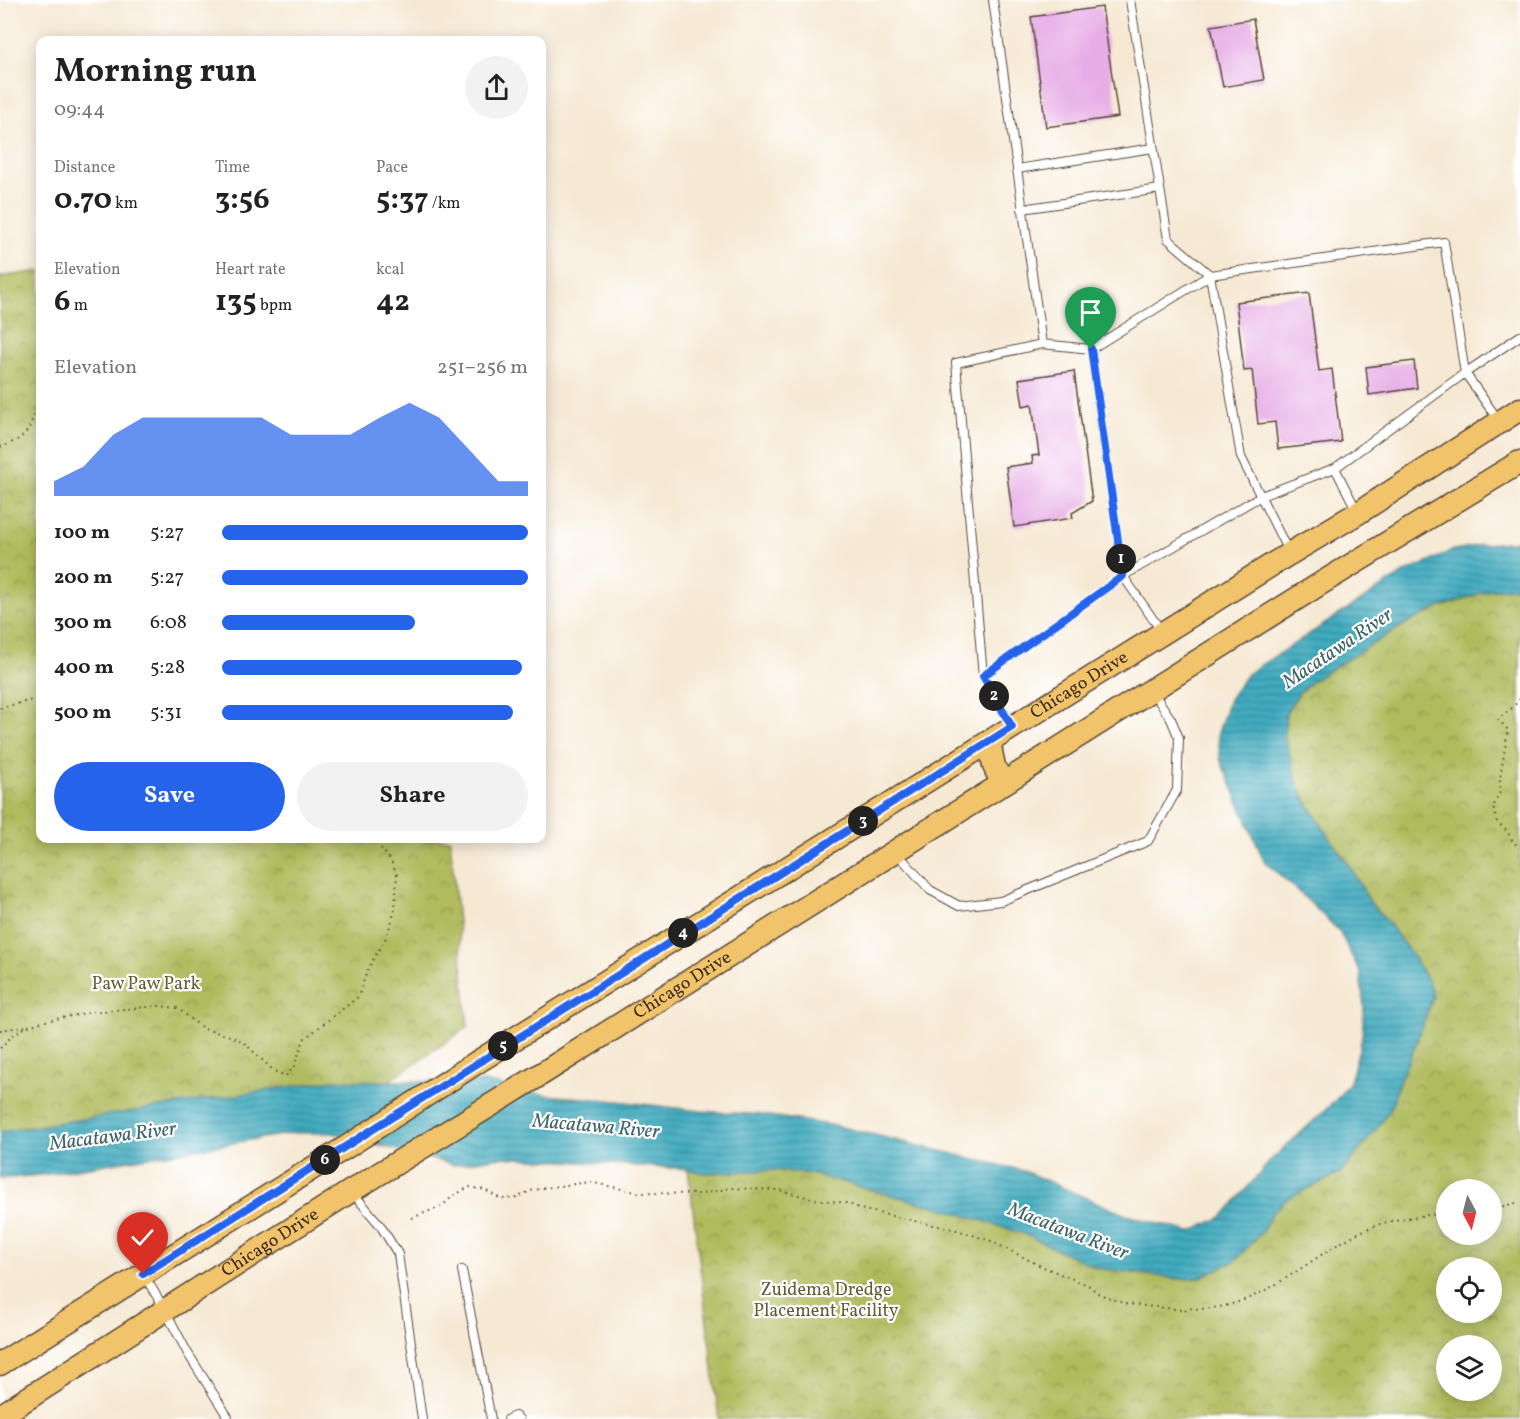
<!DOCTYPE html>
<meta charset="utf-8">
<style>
:root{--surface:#fff;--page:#f2f2f2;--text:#222;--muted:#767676;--accent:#2563eb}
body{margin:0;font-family:Vollkorn,serif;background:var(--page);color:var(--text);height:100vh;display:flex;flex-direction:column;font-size:22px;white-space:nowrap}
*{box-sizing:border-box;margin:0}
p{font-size:20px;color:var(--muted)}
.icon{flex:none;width:33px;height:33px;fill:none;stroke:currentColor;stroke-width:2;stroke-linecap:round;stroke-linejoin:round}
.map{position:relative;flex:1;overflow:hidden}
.sheet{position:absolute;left:36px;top:36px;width:510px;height:807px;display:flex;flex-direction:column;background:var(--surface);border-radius:12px;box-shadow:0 3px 15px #0003}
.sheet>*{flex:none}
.needle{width:39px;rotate:173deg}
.controls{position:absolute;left:1436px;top:1179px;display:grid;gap:12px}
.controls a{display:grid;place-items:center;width:66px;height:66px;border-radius:50%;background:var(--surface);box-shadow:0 3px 15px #0003;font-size:30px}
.pin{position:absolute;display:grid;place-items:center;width:51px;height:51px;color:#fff;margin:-62px -26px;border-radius:50% 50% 50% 0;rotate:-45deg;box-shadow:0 0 6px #0007}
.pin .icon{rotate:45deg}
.km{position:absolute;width:30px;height:30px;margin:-15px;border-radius:50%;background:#222;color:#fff;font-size:16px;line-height:30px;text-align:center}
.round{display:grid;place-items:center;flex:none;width:63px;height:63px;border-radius:32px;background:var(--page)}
.summary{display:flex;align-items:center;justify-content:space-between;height:102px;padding:0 18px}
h1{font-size:33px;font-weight:700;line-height:45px}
.metrics{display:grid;grid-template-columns:repeat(3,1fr);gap:9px;height:102px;padding:6px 18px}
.metrics div{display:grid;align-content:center}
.metrics b{font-size:30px;font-weight:700}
.metrics small{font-size:16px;font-weight:400}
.metrics p{font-size:16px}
.chart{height:168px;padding:12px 18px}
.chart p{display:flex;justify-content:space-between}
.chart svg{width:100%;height:108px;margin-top:6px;fill:var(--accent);opacity:.7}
.button{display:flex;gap:12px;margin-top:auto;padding:12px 18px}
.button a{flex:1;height:69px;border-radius:36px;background:var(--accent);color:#fff;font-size:24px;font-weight:700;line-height:69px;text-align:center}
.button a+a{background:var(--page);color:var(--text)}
ul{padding:0 18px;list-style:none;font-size:20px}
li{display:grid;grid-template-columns:96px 72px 1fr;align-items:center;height:45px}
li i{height:15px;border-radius:8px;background:var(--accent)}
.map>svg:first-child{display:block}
.park{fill:url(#park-crowns);stroke:#76723e;stroke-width:1.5;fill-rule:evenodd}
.water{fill:url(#water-rules);stroke:#3e6a6e;stroke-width:1.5}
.building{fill:#e7ade6}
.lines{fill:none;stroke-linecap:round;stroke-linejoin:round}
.lane-casing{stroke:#574739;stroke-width:10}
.primary-casing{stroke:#574739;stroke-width:25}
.path{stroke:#574739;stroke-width:2;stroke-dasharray:1.5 4.5;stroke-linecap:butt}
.lane{stroke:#fff;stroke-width:8}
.primary{stroke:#f1c36a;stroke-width:22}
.route-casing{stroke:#fff;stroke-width:12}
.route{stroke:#2563eb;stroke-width:8}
.labels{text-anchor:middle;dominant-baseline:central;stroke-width:4.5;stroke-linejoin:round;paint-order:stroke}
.street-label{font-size:18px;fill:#3b2a1e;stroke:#fff}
.park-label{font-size:18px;fill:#645d34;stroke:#fff}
.water-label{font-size:20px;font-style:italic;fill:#3d6466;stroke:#fff}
</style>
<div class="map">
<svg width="1520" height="1419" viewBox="0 0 1520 1419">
<defs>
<pattern id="park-crowns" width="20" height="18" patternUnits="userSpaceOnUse" patternTransform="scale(1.5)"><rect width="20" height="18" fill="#b0bb5d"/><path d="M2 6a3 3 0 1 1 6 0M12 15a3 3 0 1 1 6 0" fill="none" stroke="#90984c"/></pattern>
<pattern id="water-rules" width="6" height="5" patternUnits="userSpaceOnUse" patternTransform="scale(1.5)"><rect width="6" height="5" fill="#40abbf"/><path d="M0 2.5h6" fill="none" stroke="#378b9b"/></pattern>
</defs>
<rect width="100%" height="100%" fill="#fff"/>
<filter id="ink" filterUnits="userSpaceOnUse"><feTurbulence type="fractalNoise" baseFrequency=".0167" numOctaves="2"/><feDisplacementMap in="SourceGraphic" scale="12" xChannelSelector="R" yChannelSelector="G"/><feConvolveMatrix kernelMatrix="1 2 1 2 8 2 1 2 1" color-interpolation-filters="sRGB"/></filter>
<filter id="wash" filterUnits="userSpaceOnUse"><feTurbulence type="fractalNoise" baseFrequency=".008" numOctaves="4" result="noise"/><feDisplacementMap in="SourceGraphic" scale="24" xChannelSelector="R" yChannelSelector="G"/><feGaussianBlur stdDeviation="1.35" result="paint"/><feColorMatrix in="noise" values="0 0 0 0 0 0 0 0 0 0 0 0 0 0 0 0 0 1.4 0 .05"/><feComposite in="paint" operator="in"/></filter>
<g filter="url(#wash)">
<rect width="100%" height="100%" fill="#f6e9d4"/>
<g class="park">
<polygon points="40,271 40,838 450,839 468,1027 350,1107 0,1151 0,277"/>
<path d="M1520,587V1419H719L688,1169L704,1173L774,1170L811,1174L948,1210L1019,1231L1097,1268L1180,1279L1198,1278L1235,1261L1261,1232L1271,1214L1288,1198L1341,1173L1390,1110L1401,1077L1414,1049L1433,997L1412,955L1389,924L1370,902L1346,860L1325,831L1298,786L1284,734L1286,713L1299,693L1312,681L1405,624L1436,609L1490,590ZM1446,1190H1491V1234H1446ZM1446,1268H1491V1312H1446ZM1446,1346H1491V1390H1446Z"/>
</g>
<polygon class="water" points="1520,541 1520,587 1490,590 1436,609 1405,624 1312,681 1299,693 1286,713 1284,734 1298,786 1309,807 1348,864 1370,902 1389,924 1412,955 1428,981 1433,997 1414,1049 1401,1077 1390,1110 1374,1132 1341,1173 1288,1198 1271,1214 1262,1232 1235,1261 1198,1278 1180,1279 1097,1268 1024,1234 948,1210 811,1174 774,1170 704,1173 688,1169 500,1157 454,1165 333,1133 293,1133 41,1175 0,1179 0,1132 332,1080 484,1082 546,1095 618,1101 701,1111 763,1115 837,1126 1024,1171 1126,1215 1190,1232 1222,1217 1272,1159 1334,1102 1350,1082 1362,1038 1364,1007 1360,972 1339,931 1298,891 1264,861 1220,759 1218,733 1229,699 1247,674 1404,573 1454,550 1486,544"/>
<g id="blocks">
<g class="building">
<polygon points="1102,7 1118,117 1046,127 1031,17"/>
<polygon points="1253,19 1264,80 1223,87 1211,26"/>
<polygon points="1309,293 1319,371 1332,369 1341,442 1278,449 1275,422 1258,424 1252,370 1244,371 1236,302"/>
<polygon points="1414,361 1417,388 1369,395 1366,367"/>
<polygon points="1074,371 1092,501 1072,513 1073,518 1014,527 1006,467 1033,463 1032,456 1039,455 1032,404 1023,406 1019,379"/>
</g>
</g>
</g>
<g filter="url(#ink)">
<use href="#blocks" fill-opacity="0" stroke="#574739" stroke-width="1.5"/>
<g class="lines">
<defs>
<g id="lane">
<polyline points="993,0 1042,344 956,363 983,676 1012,726"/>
<polyline points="1130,0 1168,239 1210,275 1444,242 1465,373 1499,421"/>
<polyline points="1017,169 1153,148"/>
<polyline points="1022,209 1160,189"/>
<polyline points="1042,344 1091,349 1210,275 1241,457 1289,553"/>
<polyline points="1091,349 1123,576 1162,632"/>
<polyline points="1335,468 1357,511"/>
<polyline points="983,676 1123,576 1261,496 1335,468 1465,373 1520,336"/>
<polyline points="897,853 930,890 959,906 1001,901 1148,841 1177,790 1179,738 1171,719 1152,691"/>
<polyline points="352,1192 380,1225 398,1254 422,1419"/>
<polyline points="462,1270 491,1419"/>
<polyline points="144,1275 165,1310 187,1352 228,1417"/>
<polyline points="508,1419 515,1416 519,1419"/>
</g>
<g id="primary">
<polyline points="989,742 994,766 1002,783"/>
<path id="s1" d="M0,1364L348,1146L479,1061L1289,554L1358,513L1520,409"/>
<path id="s2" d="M0,1416L351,1191L535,1078L1320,584L1520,462"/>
</g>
</defs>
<use href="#lane" class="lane-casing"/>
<use href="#primary" class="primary-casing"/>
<g class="path">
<path d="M0,447C33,437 29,425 40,398"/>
<polyline points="1520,699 1510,710 1498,719 1508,730 1500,778 1500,792 1493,807 1497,822 1507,831 1514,843 1520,847"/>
<polyline points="0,708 40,698"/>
<polyline points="0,1030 27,1026"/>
<polyline points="0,1048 14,1034 28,1026 41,1022 91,1012 159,1006 177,1008 204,1029 230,1036 242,1041 274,1071 286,1076 294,1067 304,1039 358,997 368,969 385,939 391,924 395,909 397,875 390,859 372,838"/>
<polyline points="1491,1209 1520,1202"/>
<path d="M412,1218L442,1206L453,1196L469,1187L485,1190L501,1199L516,1198L530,1191L544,1188L590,1182L640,1193L701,1194L731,1188L779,1190L814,1199L847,1203L864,1210L957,1230L991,1241L1041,1266L1088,1285L1099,1294L1126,1304L1185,1310L1187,1308C1258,1316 1308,1254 1369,1228C1393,1218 1421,1216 1446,1213"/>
</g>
<use href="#lane" class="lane"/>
<use href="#primary" class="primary"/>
</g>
</g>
<g class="lines" filter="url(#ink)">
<defs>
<polyline id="route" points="143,1274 1012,727 983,676 1123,576 1091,349"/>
</defs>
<use href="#route" class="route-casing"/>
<use href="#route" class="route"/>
</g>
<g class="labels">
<g class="street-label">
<text stroke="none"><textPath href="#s1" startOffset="1275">Chicago Drive</textPath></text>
<text stroke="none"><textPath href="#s2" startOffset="807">Chicago Drive</textPath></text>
<text stroke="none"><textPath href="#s2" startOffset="321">Chicago Drive</textPath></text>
</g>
<g class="park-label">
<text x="146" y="984">Paw Paw Park</text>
<text x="826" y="1290">Zuidema Dredge<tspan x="826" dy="21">Placement Facility</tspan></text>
</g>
<g class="water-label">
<text transform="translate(1338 649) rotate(-34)">Macatawa River</text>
<text transform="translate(596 1127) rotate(5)">Macatawa River</text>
<text transform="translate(113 1137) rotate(-7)">Macatawa River</text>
<text transform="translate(1068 1232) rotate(21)">Macatawa River</text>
</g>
</g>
</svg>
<div class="controls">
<a><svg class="needle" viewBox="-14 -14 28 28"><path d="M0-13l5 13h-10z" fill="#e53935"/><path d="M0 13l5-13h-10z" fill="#767676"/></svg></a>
<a><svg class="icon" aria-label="locate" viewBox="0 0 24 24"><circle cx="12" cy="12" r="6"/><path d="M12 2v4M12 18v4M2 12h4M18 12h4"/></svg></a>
<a><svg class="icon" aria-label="layers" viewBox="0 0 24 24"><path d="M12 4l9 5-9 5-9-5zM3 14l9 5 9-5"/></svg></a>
</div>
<div class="pin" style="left:1091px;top:349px;background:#1e9e55"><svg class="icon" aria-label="arrive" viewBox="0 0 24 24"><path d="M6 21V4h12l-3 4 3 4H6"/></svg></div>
<div class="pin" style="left:143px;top:1274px;background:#d93025"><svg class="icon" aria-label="check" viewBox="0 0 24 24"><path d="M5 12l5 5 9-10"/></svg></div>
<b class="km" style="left:1121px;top:559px">1</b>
<b class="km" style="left:994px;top:696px">2</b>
<b class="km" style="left:863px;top:821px">3</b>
<b class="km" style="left:683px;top:933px">4</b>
<b class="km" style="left:503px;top:1046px">5</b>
<b class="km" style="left:325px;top:1160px">6</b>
<section class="sheet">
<div class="summary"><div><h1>Morning run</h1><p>09:44</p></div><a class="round"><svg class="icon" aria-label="share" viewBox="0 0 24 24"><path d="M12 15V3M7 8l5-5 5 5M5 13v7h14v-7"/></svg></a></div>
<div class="metrics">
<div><p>Distance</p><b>0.70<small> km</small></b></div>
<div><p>Time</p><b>3:56</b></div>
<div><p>Pace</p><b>5:37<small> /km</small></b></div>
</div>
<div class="metrics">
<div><p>Elevation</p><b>6<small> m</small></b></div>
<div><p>Heart rate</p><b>135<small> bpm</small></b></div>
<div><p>kcal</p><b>42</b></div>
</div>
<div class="chart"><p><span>Elevation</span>251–256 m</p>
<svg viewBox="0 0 160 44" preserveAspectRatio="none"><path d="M0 44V38L10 32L20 19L30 12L40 12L50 12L60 12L70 12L80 19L90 19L100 19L110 12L120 6L130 12L140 25L150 38L160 38V44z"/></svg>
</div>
<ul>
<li><b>100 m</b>5:27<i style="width:100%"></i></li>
<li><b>200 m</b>5:27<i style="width:100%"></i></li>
<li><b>300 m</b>6:08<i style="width:63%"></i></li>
<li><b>400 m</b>5:28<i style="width:98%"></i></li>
<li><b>500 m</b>5:31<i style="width:95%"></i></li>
</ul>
<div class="button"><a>Save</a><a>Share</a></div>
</section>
</div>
